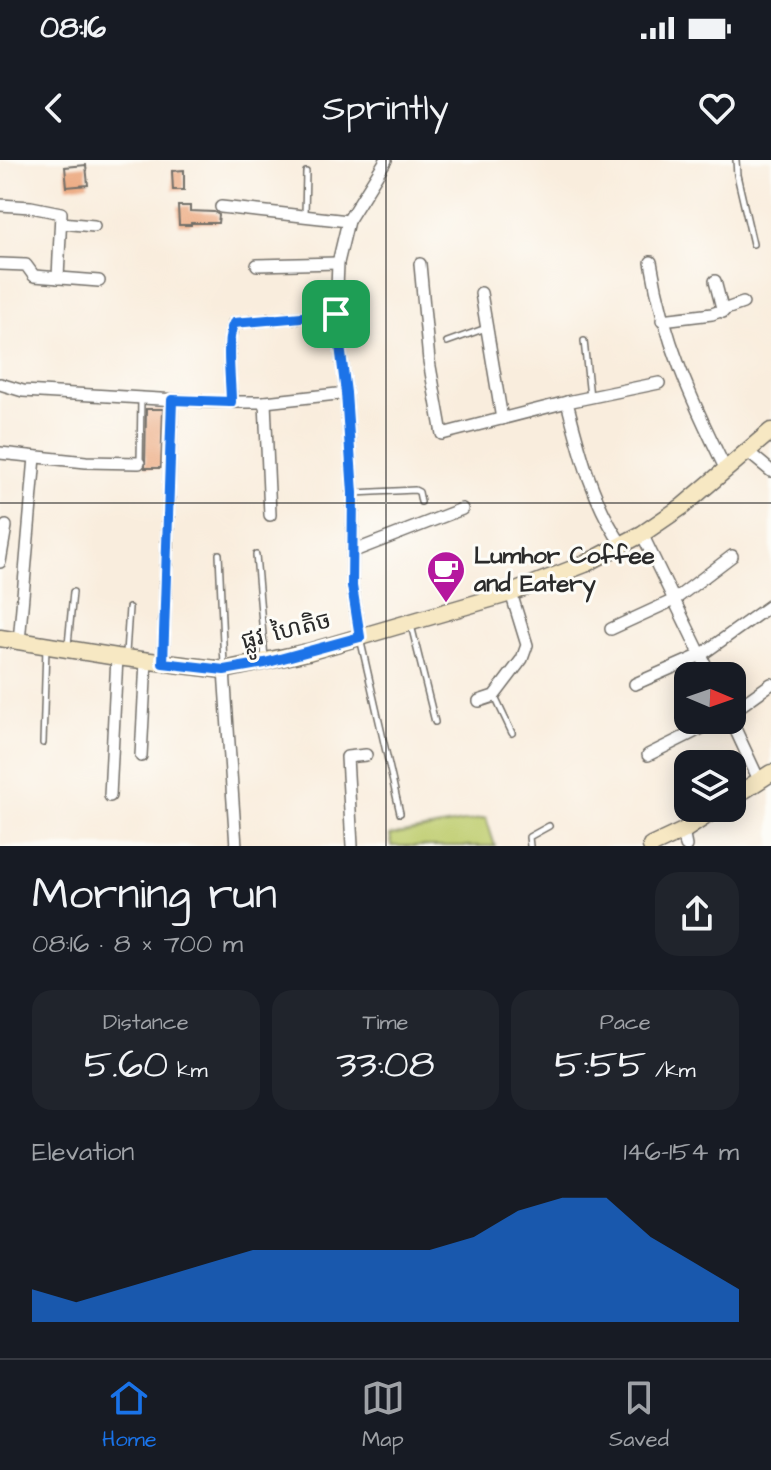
<!DOCTYPE html>
<meta charset="utf-8">
<style>
:root{--surface:#171b24;--page:#20242c;--text:#f1f3f6;--muted:#9ea1a6;--line:#363941;--accent:#1a73e8}
body{margin:0;font-family:"Architects Daughter","Noto Sans Khmer",sans-serif;background:var(--page);color:var(--text);height:100vh;display:flex;flex-direction:column;font-size:30px;white-space:nowrap}
*{box-sizing:border-box;margin:0}
p{font-size:26px;color:var(--muted)}
.icon{flex:none;width:44px;height:44px;fill:none;stroke:currentColor;stroke-width:2;stroke-linecap:round;stroke-linejoin:round}
.map{position:relative;height:686px;overflow:hidden}
.panel{display:flex;flex-direction:column;background:var(--surface);flex:1}
.panel>*{flex:none}
.needle{width:52px;rotate:92deg}
.tools{position:absolute;left:674px;top:502px;display:grid;gap:16px}
.tools a{display:grid;place-items:center;width:72px;height:72px;border-radius:16px;background:var(--surface);box-shadow:0 4px 20px #0003;font-size:40px}
.pin{position:absolute;display:grid;place-items:center;width:68px;height:68px;color:#fff;margin:-34px;border-radius:16px;box-shadow:0 4px 12px #0006}
.round{display:grid;place-items:center;flex:none;width:84px;height:84px;border-radius:24px;background:var(--page)}
.overview{display:flex;align-items:center;justify-content:space-between;height:136px;padding:0 32px}
h1{font-size:44px;font-weight:600;line-height:60px}
.figures{display:grid;grid-template-columns:repeat(3,1fr);gap:12px;height:136px;padding:8px 32px}
.figures div{display:grid;align-content:center;border-radius:20px;background:var(--page);text-align:center}
.figures b{font-size:40px;font-weight:600}
.figures small{font-size:22px;font-weight:400}
.figures p{font-size:22px}
.chart{height:224px;padding:16px 32px}
.chart p{display:flex;justify-content:space-between}
.chart svg{width:100%;height:144px;margin-top:8px;fill:var(--accent);opacity:.7}
.status{display:flex;justify-content:space-between;align-items:center;height:56px;padding:0 40px;background:var(--surface);direction:ltr}
.status svg{height:22px;fill:currentColor}
header{display:flex;justify-content:space-between;align-items:center;height:104px;padding:0 32px;background:var(--surface);font-size:36px;font-weight:600}
.dock{display:flex;justify-content:space-around;align-items:center;height:112px;border-top:2px solid var(--line);background:var(--surface);font-size:22px;color:var(--muted)}
.dock a{display:grid;justify-items:center;gap:4px}
.dock .current{color:var(--accent)}
.map>svg:first-child{display:block}
.green{fill:#bfcd6f;stroke:#757c4d;stroke-width:2}
.building{fill:#eaa377}
.lines{fill:none;stroke-linecap:round;stroke-linejoin:round}
.lane-casing{stroke:#736f69;stroke-width:8}
.street-casing{stroke:#736f69;stroke-width:14}
.secondary-casing{stroke:#736f69;stroke-width:19}
.lane{stroke:#fff;stroke-width:5}
.street{stroke:#fff;stroke-width:11}
.secondary{stroke:#f7e8c3;stroke-width:16}
.route-casing{stroke:#fff;stroke-width:16}
.route{stroke:#1a73e8;stroke-width:10}
.grid{fill:none;stroke:#2b2b2b;stroke-width:2;stroke-opacity:0.55}
.labels{text-anchor:middle;dominant-baseline:central;stroke-width:6;stroke-linejoin:round;paint-order:stroke}
.poi-label{font-size:24px;font-weight:bold;fill:#2b2b2b;stroke:#fdfcf7;text-anchor:start}
.street-label{font-size:24px;fill:#2b2b2b;stroke:#fdfcf7}
</style>
<div class="status"><b>08:16</b><svg viewBox="0 0 49 12"><path d="M0 12V9h3v3zM5 12V6h3v6zM10 12V3h3v9zM15 12V0h3v12zM26 1h20v11H26zM47 4h2v5h-2z"/></svg></div>
<header><svg class="icon" aria-label="back" viewBox="0 0 24 24"><path d="M15 5l-7 7 7 7"/></svg>Sprintly<svg class="icon" aria-label="heart" viewBox="0 0 24 24"><path d="M12 20l-8-8c-3-5 5-10 8-4 3-6 11-1 8 4z"/></svg></header>
<div class="map">
<svg width="771" height="686" viewBox="0 0 771 686">
<rect width="100%" height="100%" fill="#fdfcf7"/>
<filter id="ink" filterUnits="userSpaceOnUse"><feTurbulence type="fractalNoise" baseFrequency=".0125" numOctaves="2"/><feDisplacementMap in="SourceGraphic" scale="16" xChannelSelector="R" yChannelSelector="G"/><feConvolveMatrix kernelMatrix="1 2 1 2 8 2 1 2 1" color-interpolation-filters="sRGB"/></filter>
<filter id="wash" filterUnits="userSpaceOnUse"><feTurbulence type="fractalNoise" baseFrequency=".006" numOctaves="4" result="noise"/><feDisplacementMap in="SourceGraphic" scale="32" xChannelSelector="R" yChannelSelector="G"/><feGaussianBlur stdDeviation="1.8" result="paint"/><feColorMatrix in="noise" values="0 0 0 0 0 0 0 0 0 0 0 0 0 0 0 0 0 1.4 0 .05"/><feComposite in="paint" operator="in"/></filter>
<g filter="url(#wash)">
<rect width="100%" height="100%" fill="#f9eddd"/>
<polygon class="green" points="486,658 495,686 392,686 390,675"/>
<g id="blocks">
<g class="building">
<polygon points="86,5 88,25 67,27 65,7"/>
<polygon points="184,10 184,30 173,30 172,11"/>
<polygon points="178,46 190,46 190,51 214,52 219,55 218,63 191,63 191,65 179,65"/>
<polygon points="146,249 163,249 161,308 145,308"/>
</g>
</g>
</g>
<g filter="url(#ink)">
<use href="#blocks" fill-opacity="0" stroke="#736f69" stroke-width="2"/>
<g class="lines">
<defs>
<g id="lane">
<polyline points="736,0 737,15 753,84"/>
<polyline points="305,55 306,12"/>
<polyline points="584,181 590,237"/>
<polyline points="447,182 486,168"/>
<polyline points="140,302 141,238"/>
<polyline points="354,333 415,330 419,332 421,342"/>
<polyline points="219,394 224,505"/>
<polyline points="256,395 265,498"/>
<polyline points="411,465 435,562"/>
<polyline points="360,478 400,653"/>
<polyline points="68,485 73,432"/>
<polyline points="126,493 129,448"/>
<polyline points="495,537 512,573"/>
<polyline points="43,583 46,488"/>
<polyline points="530,686 529,677 549,666"/>
</g>
<g id="street">
<polyline points="0,45 31,47 61,53 58,118"/>
<polyline points="221,47 348,61"/>
<polyline points="61,63 94,66"/>
<path d="M651,102C664,181 691,239 726,310"/>
<polyline points="0,104 26,105 34,116 99,121"/>
<polyline points="420,104 429,201 442,274 567,242"/>
<polyline points="257,105 338,103"/>
<polyline points="715,121 723,152"/>
<polyline points="481,133 502,259"/>
<polyline points="662,160 712,154 743,143"/>
<polyline points="0,224 23,231 211,242 265,242 346,233"/>
<path d="M231,242C231,222 225,179 234,163L336,154"/>
<polyline points="265,242 270,355"/>
<polyline points="748,292 771,311"/>
<polyline points="0,293 86,302 139,303"/>
<polyline points="642,374 711,516"/>
<path d="M622,385C592,341 580,292 567,242L659,223"/>
<polyline points="354,391 462,349"/>
<polyline points="0,402 6,366"/>
<polyline points="611,469 674,440 732,396"/>
<polyline points="360,477 352,426 353,333 346,233 336,154 338,103 348,61 386,0"/>
<polyline points="19,482 35,297"/>
<polyline points="163,503 172,240"/>
<polyline points="224,510 236,686"/>
<polyline points="635,524 701,495 771,445"/>
<polyline points="479,541 494,536 522,499 527,485 511,433"/>
<polyline points="732,552 771,524"/>
<polyline points="731,560 759,620"/>
<polyline points="648,595 718,560"/>
<polyline points="141,596 146,501"/>
<polyline points="110,636 117,497"/>
<polyline points="683,671 686,686"/>
<polyline points="352,686 347,597 366,595"/>
</g>
<g id="secondary">
<polyline points="0,478 117,497 224,510 308,492 511,433 585,404 642,374 683,346 771,271"/>
<polyline points="732,638 771,613"/>
<polyline points="651,686 683,671 718,648"/>
</g>
</defs>
<use href="#lane" class="lane-casing"/>
<use href="#street" class="street-casing"/>
<use href="#secondary" class="secondary-casing"/>
<use href="#lane" class="lane"/>
<use href="#street" class="street"/>
<use href="#secondary" class="secondary"/>
</g>
</g>
<g class="lines" filter="url(#ink)">
<defs>
<path id="route" d="M336,154L346,233L353,333L352,426L360,477L265,503L224,510L163,503L172,240L231,242C231,222 225,179 234,163Z"/>
</defs>
<use href="#route" class="route-casing"/>
<use href="#route" class="route"/>
</g>
<path class="grid" d="M386,0V686M0,343H771"/>
<defs>
<symbol id="cafe-pin" viewBox="-11 -11 22 30"><path d="M0 17L-7.5 6A9.5 9.5 0 1 1 7.5 6Z" fill="#b5179e" stroke="#fdfcf7"/><path d="M-5.5-4.5H6V0H3Q3 3.5 0 3.5H-2.5Q-5.5 3.5-5.5 0ZM3-3.2v2h1.7v-2ZM-6 4.5H4V6H-6Z" fill="#fff"/></symbol>
</defs>
<g fill-rule="evenodd">
<use href="#cafe-pin" x="424" y="388" width="44" height="60"/>
</g>
<g class="labels">
<g class="poi-label">
<text x="474" y="396">Lumhor Coffee<tspan x="474" dy="28">and Eatery</tspan></text>
</g>
<g class="street-label">
<text transform="translate(286 471) rotate(-14)">ផ្លូវ ហៃតិច</text>
</g>
</g>
</svg>
<div class="tools">
<a><svg class="needle" viewBox="-14 -14 28 28"><path d="M0-13l5 13h-10z" fill="#e53935"/><path d="M0 13l5-13h-10z" fill="#9ea1a6"/></svg></a>
<a><svg class="icon" aria-label="layers" viewBox="0 0 24 24"><path d="M12 4l9 5-9 5-9-5zM3 14l9 5 9-5"/></svg></a>
</div>
<div class="pin" style="left:336px;top:154px;background:#1e9e55"><svg class="icon" aria-label="arrive" viewBox="0 0 24 24"><path d="M6 21V4h12l-3 4 3 4H6"/></svg></div>
</div>
<section class="panel">
<div class="overview"><div><h1>Morning run</h1><p>08:16 · 8 × 700 m</p></div><a class="round"><svg class="icon" aria-label="share" viewBox="0 0 24 24"><path d="M12 15V3M7 8l5-5 5 5M5 13v7h14v-7"/></svg></a></div>
<div class="figures">
<div><p>Distance</p><b>5.60<small> km</small></b></div>
<div><p>Time</p><b>33:08</b></div>
<div><p>Pace</p><b>5:55<small> /km</small></b></div>
</div>
<div class="chart"><p><span>Elevation</span>146–154 m</p>
<svg viewBox="0 0 160 44" preserveAspectRatio="none"><path d="M0 44V34L10 38L20 34L30 30L40 26L50 22L60 22L70 22L80 22L90 22L100 18L110 10L120 6L130 6L140 18L150 26L160 34V44z"/></svg>
</div>
</section>
<nav class="dock">
<a class="current"><svg class="icon" aria-label="home" viewBox="0 0 24 24"><path d="M3 11l9-7 9 7M6 9v11h12V9"/></svg>Home</a>
<a><svg class="icon" aria-label="map" viewBox="0 0 24 24"><path d="M3 6l6-2 6 2 6-2v14l-6 2-6-2-6 2zM9 4v14M15 6v14"/></svg>Map</a>
<a><svg class="icon" aria-label="saved" viewBox="0 0 24 24"><path d="M7 4h10v16l-5-4-5 4z"/></svg>Saved</a>
</nav>
